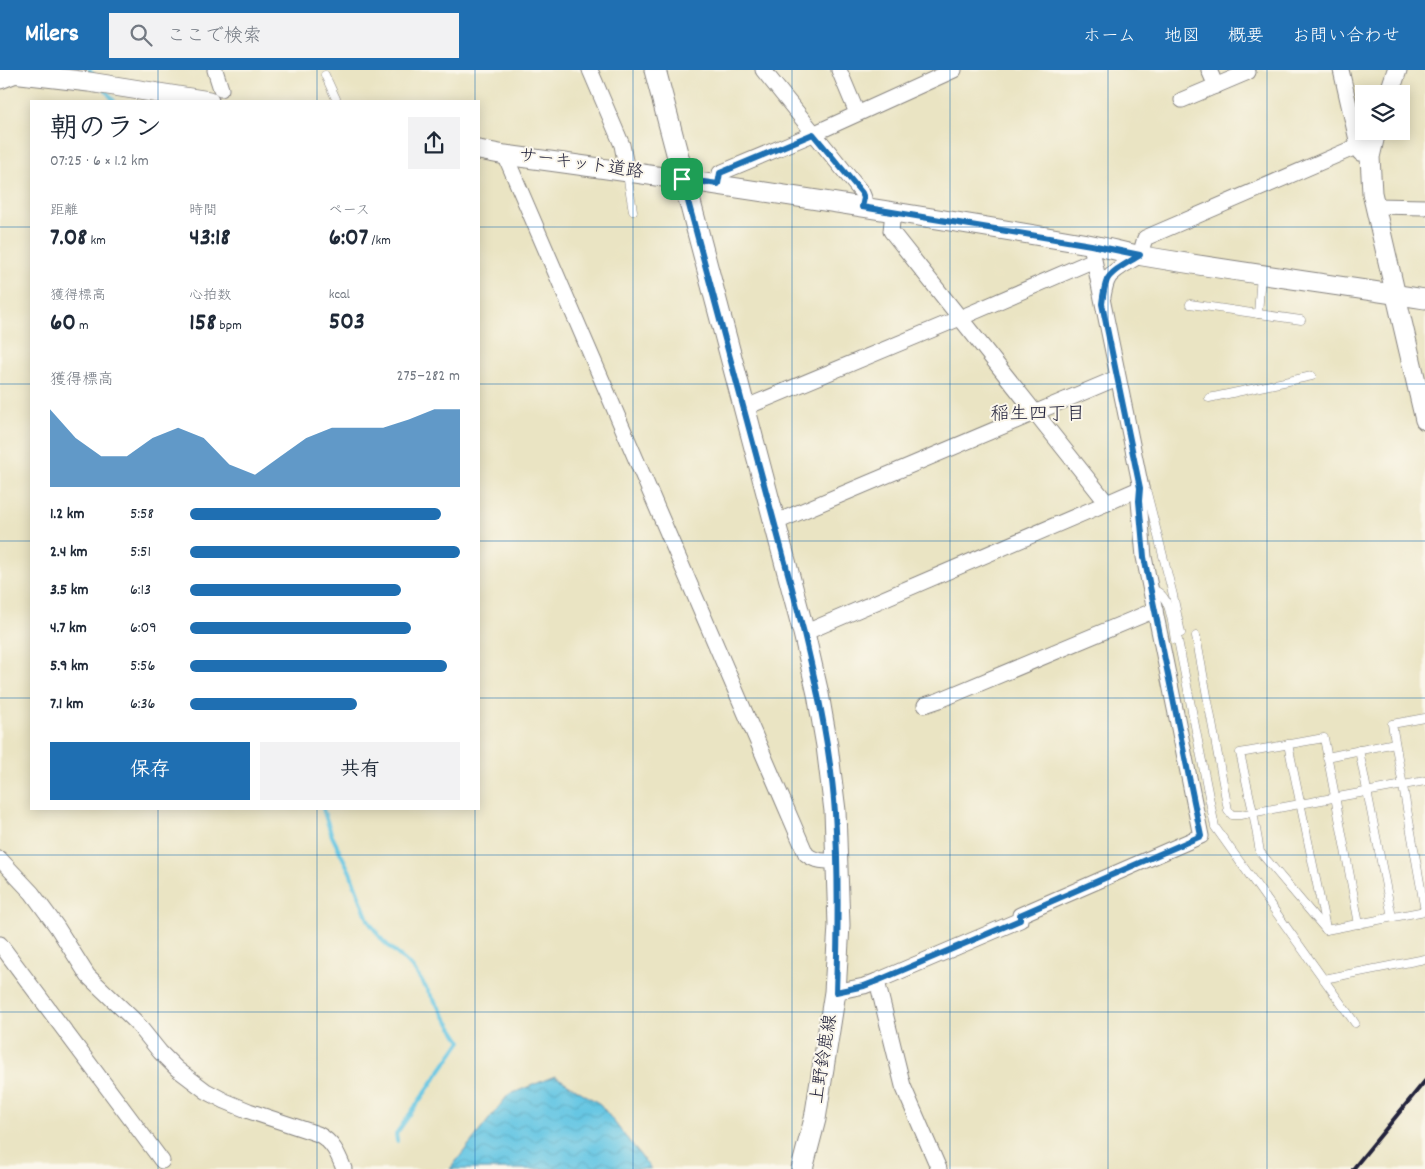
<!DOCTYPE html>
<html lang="ja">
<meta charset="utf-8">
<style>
:root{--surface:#fff;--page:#f2f2f3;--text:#1f2937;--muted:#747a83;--accent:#1f6fb2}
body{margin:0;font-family:Dekko,"Klee One",sans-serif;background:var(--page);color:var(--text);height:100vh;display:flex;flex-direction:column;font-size:19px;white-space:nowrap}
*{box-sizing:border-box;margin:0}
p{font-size:16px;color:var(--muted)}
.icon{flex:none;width:28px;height:28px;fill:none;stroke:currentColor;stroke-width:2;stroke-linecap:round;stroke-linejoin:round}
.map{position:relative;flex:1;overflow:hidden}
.details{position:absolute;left:30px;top:30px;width:450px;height:710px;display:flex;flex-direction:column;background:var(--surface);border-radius:0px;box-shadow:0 2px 12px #0003}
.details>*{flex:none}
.fabs{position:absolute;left:1355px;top:15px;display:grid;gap:10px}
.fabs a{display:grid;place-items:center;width:55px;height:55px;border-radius:0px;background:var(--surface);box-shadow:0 2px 12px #0003;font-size:25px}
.pin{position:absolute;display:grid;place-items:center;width:42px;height:42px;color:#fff;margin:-21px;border-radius:10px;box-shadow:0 2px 8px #0006}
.round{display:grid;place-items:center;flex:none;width:52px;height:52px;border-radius:0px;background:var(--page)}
.summary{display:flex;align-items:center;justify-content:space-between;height:85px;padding:0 20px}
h1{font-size:28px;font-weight:700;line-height:38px}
.figures{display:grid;grid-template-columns:repeat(3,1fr);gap:8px;height:85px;padding:5px 20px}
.figures div{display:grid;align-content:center}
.figures b{font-size:25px;font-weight:700}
.figures small{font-size:14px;font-weight:400}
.figures p{font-size:14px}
.chart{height:140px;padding:10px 20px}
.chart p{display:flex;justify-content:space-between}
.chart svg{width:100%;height:90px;margin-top:5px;fill:var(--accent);opacity:.7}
.button{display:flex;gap:10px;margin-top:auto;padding:10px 20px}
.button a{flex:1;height:58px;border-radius:0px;background:var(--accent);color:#fff;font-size:20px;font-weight:700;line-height:58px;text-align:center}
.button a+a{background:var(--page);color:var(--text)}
ul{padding:0 20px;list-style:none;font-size:16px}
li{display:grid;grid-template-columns:80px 60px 1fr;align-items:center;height:38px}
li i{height:12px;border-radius:6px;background:var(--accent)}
header{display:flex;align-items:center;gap:30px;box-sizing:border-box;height:70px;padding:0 25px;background:var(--accent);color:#fff}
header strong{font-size:24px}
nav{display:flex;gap:28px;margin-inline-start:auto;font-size:18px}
.search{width:350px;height:45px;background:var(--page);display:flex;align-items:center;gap:12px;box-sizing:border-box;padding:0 18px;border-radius:0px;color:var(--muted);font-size:19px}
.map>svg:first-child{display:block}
.water{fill:url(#water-waves);stroke:#44748f}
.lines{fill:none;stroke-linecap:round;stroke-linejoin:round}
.stream{stroke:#65c6e3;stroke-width:4}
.service-casing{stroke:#86837f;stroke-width:9}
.minor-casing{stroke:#86837f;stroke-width:17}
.tertiary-casing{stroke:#86837f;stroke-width:21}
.secondary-casing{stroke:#86837f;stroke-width:23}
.service{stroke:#fff;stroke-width:8}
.minor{stroke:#fff;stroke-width:15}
.tertiary{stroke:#fff;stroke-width:19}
.secondary{stroke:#fff;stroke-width:21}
.rail{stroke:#22223b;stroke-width:4}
.route-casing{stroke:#fff;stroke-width:10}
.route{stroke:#1f6fb2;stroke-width:6}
.grid{fill:none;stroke:#1f6fb2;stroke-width:1;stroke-opacity:0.55}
.labels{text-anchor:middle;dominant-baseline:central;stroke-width:4;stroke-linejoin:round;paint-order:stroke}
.street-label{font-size:18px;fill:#22223b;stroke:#fbf7ec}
.neighbourhood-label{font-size:19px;fill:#22223b;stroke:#fbf7ec}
</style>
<header>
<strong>Milers</strong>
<div class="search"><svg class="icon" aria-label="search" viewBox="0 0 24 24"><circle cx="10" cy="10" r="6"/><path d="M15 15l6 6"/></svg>ここで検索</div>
<nav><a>ホーム</a><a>地図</a><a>概要</a><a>お問い合わせ</a></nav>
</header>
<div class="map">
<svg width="1425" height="1099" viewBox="0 0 1425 1099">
<defs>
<pattern id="water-waves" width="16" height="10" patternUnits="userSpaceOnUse" patternTransform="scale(1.25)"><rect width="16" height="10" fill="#65c6e3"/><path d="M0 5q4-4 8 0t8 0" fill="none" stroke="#57aac4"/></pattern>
</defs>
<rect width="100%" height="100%" fill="#fbf7ec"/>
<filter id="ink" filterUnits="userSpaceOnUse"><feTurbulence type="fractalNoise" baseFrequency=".02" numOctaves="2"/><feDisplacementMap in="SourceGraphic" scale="10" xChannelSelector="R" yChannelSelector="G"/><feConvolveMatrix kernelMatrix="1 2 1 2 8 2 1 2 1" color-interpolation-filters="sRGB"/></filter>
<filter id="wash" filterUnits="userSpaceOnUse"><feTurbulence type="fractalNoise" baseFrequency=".0096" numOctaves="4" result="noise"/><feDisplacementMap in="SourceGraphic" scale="20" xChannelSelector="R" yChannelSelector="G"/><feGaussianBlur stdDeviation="1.12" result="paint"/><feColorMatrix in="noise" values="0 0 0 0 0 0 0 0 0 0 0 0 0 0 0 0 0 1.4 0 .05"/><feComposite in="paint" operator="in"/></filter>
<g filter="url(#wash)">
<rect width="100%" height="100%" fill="#eae4c3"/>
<polygon class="water" points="555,1006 600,1034 651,1099 450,1099 508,1025"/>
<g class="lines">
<g class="stream">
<polyline points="89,0 94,6"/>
<polyline points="106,21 114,31"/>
<polyline points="323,739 332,766 350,802 369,852 383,871 413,898 461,971 396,1064 397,1071"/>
</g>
</g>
</g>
<g filter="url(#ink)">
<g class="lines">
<defs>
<g id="service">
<polyline points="325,5 337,31"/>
<polyline points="627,104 633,141"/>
<polyline points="1190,234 1301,250"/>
<polyline points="1258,244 1261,205"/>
<polyline points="1209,328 1312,306"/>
<polyline points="1142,419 1147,423 1173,525 1181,563"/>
<path d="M1151,519C1171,523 1172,554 1175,570"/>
<polyline points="1196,566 1228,740 1232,745 1240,745 1425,711"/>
<polyline points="1178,570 1215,757 1355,953"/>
<polyline points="1288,674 1326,858"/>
<polyline points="1359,680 1392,847"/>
<polyline points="1327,687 1395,673"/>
<polyline points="1425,841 1392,654 1425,648"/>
<polyline points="1326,860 1260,782 1253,742 1240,683 1324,668 1359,854"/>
<polyline points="1326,860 1425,841"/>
<polyline points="1324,909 1425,889"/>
</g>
<g id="minor">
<polyline points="215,0 221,19"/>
<polyline points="590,0 622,75 627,101"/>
<polyline points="763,0 862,123 864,128 862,137"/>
<polyline points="839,0 857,43"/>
<polyline points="1209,0 1216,16"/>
<polyline points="1341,0 1360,83"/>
<polyline points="1182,30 1248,2"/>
<path d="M505,85L806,784C815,792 826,792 837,790"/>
<polyline points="718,115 720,103 813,64 954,0"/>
<polyline points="1376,136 1425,137"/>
<polyline points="893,142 891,161 1107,433"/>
<path d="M1103,227C1104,221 1105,213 1109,207C1116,198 1130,192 1140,185L1145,168L1358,76"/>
<polyline points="744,338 960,248 1094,190"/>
<polyline points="774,453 1117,308"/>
<polyline points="804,563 1107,433 1141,418"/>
<polyline points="925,635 940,630 1155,540"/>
<path d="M0,789L32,823L57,857L88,906L135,951L160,982L177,999L206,1021L225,1031L249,1041L318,1064C333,1072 338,1084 344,1099"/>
<polyline points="0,874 162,1091"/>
<polyline points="877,911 1020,850 1020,845 1201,766 1144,487 1139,431 1141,418 1091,175"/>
<polyline points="835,922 864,916 877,911 903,1016 939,1099"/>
</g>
<g id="tertiary">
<polyline points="4,2 89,12 209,31"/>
<polyline points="1389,24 1397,0"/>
<polyline points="1376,61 1370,87 1372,123 1425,350"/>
<path d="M479,80L505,85C700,111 894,141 1088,174C1106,177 1124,183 1143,186C1237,202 1331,214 1425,229"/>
</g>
<g id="secondary">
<polyline points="655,0 804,563 818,624 827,676 835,741 839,855 835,922 815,1049 802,1099"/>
<polyline points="0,8 21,0"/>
</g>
</defs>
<use href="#service" class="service-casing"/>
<use href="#minor" class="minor-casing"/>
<use href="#tertiary" class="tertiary-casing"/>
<use href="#secondary" class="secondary-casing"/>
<use href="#service" class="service"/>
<use href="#minor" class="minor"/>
<use href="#tertiary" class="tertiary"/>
<use href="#secondary" class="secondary"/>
<polyline class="rail" points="1353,1099 1425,1011"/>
</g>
</g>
<g class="lines" filter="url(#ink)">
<defs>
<path id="route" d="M813,64L862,123L864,128L862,137L1091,175L1140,185C1130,192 1113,199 1107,210C1104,217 1103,226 1102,234L1140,418L1139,431L1144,487L1201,766L1020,845V850L877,911L864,916L836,922C838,862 839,802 835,743C831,682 818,622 804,563L682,109L718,114L720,103Z"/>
</defs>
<use href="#route" class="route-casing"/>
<use href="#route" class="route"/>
</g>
<path class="grid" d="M158,0V31M317,0V31M475,0V31M633,0V1099M792,0V1099M950,0V1099M1108,0V1099M1267,0V1099M0,157H31M479,157H1425M0,314H31M479,314H1425M0,471H31M479,471H1425M0,628H31M479,628H1425M158,739V1099M317,739V1099M475,739V1099M0,785H1425M0,942H1425"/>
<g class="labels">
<g class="street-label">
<text transform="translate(581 95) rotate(8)">サーキット道路</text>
<text transform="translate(825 989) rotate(-81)">上野鈴鹿線</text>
</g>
<g class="neighbourhood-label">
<text x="1038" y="345">稲生四丁目</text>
</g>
</g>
</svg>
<div class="fabs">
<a><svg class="icon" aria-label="layers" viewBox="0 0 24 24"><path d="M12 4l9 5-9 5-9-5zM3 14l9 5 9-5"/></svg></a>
</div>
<div class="pin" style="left:682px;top:109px;background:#1e9e55"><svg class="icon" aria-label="arrive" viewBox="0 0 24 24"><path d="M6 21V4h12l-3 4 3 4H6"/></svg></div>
<section class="details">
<div class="summary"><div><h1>朝のラン</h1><p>07:25 · 6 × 1.2 km</p></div><a class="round"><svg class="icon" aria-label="share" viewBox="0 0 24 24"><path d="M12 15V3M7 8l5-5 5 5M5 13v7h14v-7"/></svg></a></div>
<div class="figures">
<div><p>距離</p><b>7.08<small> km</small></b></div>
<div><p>時間</p><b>43:18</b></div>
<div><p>ペース</p><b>6:07<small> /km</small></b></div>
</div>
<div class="figures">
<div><p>獲得標高</p><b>60<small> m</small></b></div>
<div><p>心拍数</p><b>158<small> bpm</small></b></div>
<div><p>kcal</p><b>503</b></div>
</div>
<div class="chart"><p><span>獲得標高</span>275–282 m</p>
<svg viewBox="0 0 160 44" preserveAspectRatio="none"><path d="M0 44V6L10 20L20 29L30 29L40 20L50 15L60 20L70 33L80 38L90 29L100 20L110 15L120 15L130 15L140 11L150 6L160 6V44z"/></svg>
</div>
<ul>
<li><b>1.2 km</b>5:58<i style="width:93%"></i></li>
<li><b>2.4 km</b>5:51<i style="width:100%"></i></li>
<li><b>3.5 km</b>6:13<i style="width:78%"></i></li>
<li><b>4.7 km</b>6:09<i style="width:82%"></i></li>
<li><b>5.9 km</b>5:56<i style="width:95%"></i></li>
<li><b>7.1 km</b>6:36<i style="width:62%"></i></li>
</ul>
<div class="button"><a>保存</a><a>共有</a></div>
</section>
</div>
